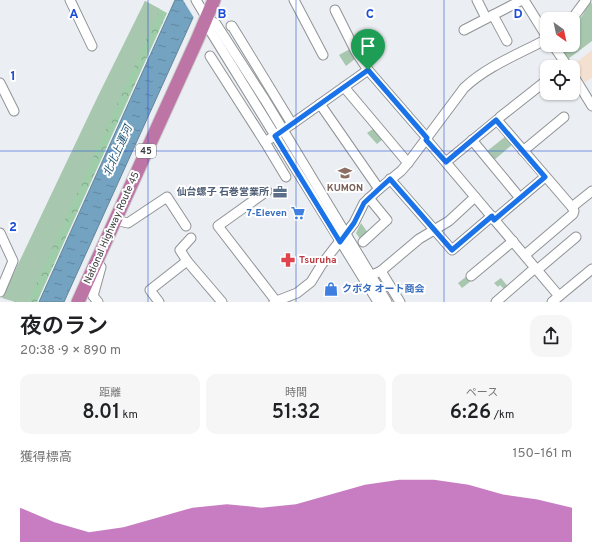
<!DOCTYPE html>
<html lang="ja">
<meta charset="utf-8">
<style>
:root{--surface:#fff;--page:#f6f6f6;--text:#202124;--muted:#757577;--accent:#b146a7}
body{margin:0;font-family:Overpass,"Noto Sans JP",sans-serif;background:var(--page);color:var(--text);height:100vh;display:flex;flex-direction:column;font-size:15px;white-space:nowrap}
*{box-sizing:border-box;margin:0}
p{font-size:13px;color:var(--muted)}
.icon{flex:none;width:22px;height:22px;fill:none;stroke:currentColor;stroke-width:2;stroke-linecap:round;stroke-linejoin:round}
.map{position:relative;height:302px;overflow:hidden}
.drawer{display:flex;flex-direction:column;background:var(--surface);flex:1}
.drawer>*{flex:none}
.needle{width:26px;rotate:147deg}
.buttons{position:absolute;left:540px;top:12px;display:grid;gap:8px}
.buttons a{display:grid;place-items:center;width:40px;height:40px;border-radius:8px;background:var(--surface);box-shadow:0 1px 3px #0004;font-size:20px}
.pin{position:absolute;display:grid;place-items:center;width:34px;height:34px;color:#fff;margin:-41px -17px;border-radius:50% 50% 50% 0;rotate:-45deg;box-shadow:0 0 4px #0007}
.pin .icon{rotate:45deg}
.round{display:grid;place-items:center;flex:none;width:42px;height:42px;border-radius:12px;background:var(--page)}
.summary{display:flex;align-items:center;justify-content:space-between;height:68px;padding:0 20px}
h1{font-size:22px;font-weight:600;line-height:30px}
.metrics{display:grid;grid-template-columns:repeat(3,1fr);gap:6px;height:68px;padding:4px 20px}
.metrics div{display:grid;align-content:center;border-radius:10px;background:var(--page);text-align:center}
.metrics b{font-size:20px;font-weight:600}
.metrics small{font-size:11px;font-weight:400}
.metrics p{font-size:11px}
.chart{height:112px;padding:8px 20px}
.chart p{display:flex;justify-content:space-between}
.chart svg{width:100%;height:72px;margin-top:4px;fill:var(--accent);opacity:.7}
.map>svg:first-child{display:block}
.education{fill:#f4e0d1}
.forest{fill:url(#forest-crowns)}
.park{fill:#a7c7ae}
.water{fill:url(#water-ripples);stroke:#63849a}
.pier{fill:#ebeef2}
.lines{fill:none;stroke-linecap:round;stroke-linejoin:round}
.minor-casing{stroke:#909396;stroke-width:11}
.highway-casing{stroke:#cccccd;stroke-width:15}
.minor{stroke:#fff;stroke-width:9}
.highway{stroke:#bd75a5;stroke-width:13}
.route-casing{stroke:#fff;stroke-width:8}
.route{stroke:#1a73e8;stroke-width:5}
.grid{fill:none;stroke:#1d4ed8;stroke-width:1;stroke-opacity:0.55}
.labels{text-anchor:middle;dominant-baseline:central;stroke-width:4;stroke-linejoin:round;paint-order:stroke}
.shield{fill:#fff;stroke:#757677;stroke-width:1}
.shield-label{font-size:9px;font-weight:bold;fill:#3a3b3d}
.education-label{font-size:10px;font-weight:bold;fill:#785e54;stroke:#fff}
.service-label{font-size:10px;font-weight:bold;fill:#4e5e75;stroke:#fff;text-anchor:end}
.shop-label{font-size:10px;font-weight:bold;fill:#366cbe;stroke:#fff;text-anchor:end}
.street-label{font-size:10px;fill:#3a3b3d;stroke:#fff}
.health-label{font-size:10px;font-weight:bold;fill:#be3a42;stroke:#fff;text-anchor:start}
.water-label{font-size:11px;font-style:italic;fill:#1b5374;stroke:#fff}
.grid-label{font-size:13px;text-anchor:middle;font-weight:bold;fill:#1d4ed8;stroke:#fff;stroke-width:4;stroke-linejoin:round;paint-order:stroke}
</style>
<div class="map">
<svg width="592" height="302" viewBox="0 0 592 302">
<defs>
<pattern id="forest-crowns" width="20" height="18" patternUnits="userSpaceOnUse"><rect width="20" height="18" fill="#9fcdaa"/><path d="M2 6a3 3 0 1 1 6 0M12 15a3 3 0 1 1 6 0" fill="none" stroke="#83a88c"/></pattern>
<pattern id="water-ripples" width="26" height="14" patternUnits="userSpaceOnUse"><rect width="26" height="14" fill="#74a3c2"/><path d="M2 4q2-2 4 0t4 0M15 11q2-2 4 0t4 0" fill="none" stroke="#60869f"/></pattern>
</defs>
<rect width="100%" height="100%" fill="#ebeef2"/>
<polygon class="education" points="592,50 592,77 585,83 573,65"/>
<polygon class="forest" points="145,1 167,13 37,302 28,302"/>
<g class="park">
<polygon points="145,1 160,9 28,302 15,302 2,298 98,96"/>
<polygon points="590,1 592,4 592,41 568,59 560,45 573,45 573,25 582,16"/>
<polygon points="350,49 356,58 346,66 339,55"/>
<polygon points="373,129 375,129 383,139 377,144 367,133"/>
<polygon points="506,136 513,144 493,161 486,152"/>
<polygon points="361,223 368,233 360,239 356,233"/>
<polygon points="467,276 471,281 462,288 458,283"/>
<polygon points="501,278 509,288 504,289 500,285 498,287 494,283"/>
</g>
<polygon class="water" points="175,0 201,0 64,302 39,302"/>
<polygon class="pier" points="183,0 203,0 194,18"/>
<g class="lines">
<defs>
<g id="minor">
<polyline points="70,0 92,46"/>
<polyline points="196,0 206,17 211,32 378,302"/>
<polyline points="294,0 323,55"/>
<polyline points="477,0 486,18"/>
<polyline points="524,0 547,37"/>
<polyline points="335,10 356,52 368,70 427,138"/>
<polyline points="493,15 507,41"/>
<polyline points="206,17 216,24 265,100 387,302"/>
<polyline points="572,19 586,0"/>
<polyline points="231,26 232,26 292,124"/>
<polyline points="464,30 522,0"/>
<polyline points="553,45 568,67"/>
<polyline points="210,56 265,142 292,124 368,70"/>
<polyline points="573,75 592,106"/>
<polyline points="0,83 14,111"/>
<polyline points="344,87 408,163"/>
<polyline points="320,104 379,189"/>
<polyline points="500,117 547,80"/>
<polyline points="426,139 559,296"/>
<polyline points="472,140 520,198"/>
<polyline points="265,142 286,177"/>
<polyline points="523,151 564,117"/>
<polyline points="446,162 497,120 572,207 574,211 573,214 525,255"/>
<polyline points="390,179 452,250 492,216"/>
<polyline points="267,191 218,226 276,301"/>
<polyline points="572,207 592,191"/>
<polyline points="115,220 128,223 167,197 186,226"/>
<polyline points="494,220 545,177"/>
<polyline points="0,233 13,261 0,292"/>
<polyline points="191,238 180,250 187,261 222,302"/>
<polyline points="363,242 387,220 369,198"/>
<polyline points="96,262 101,267 93,296 98,302"/>
<polyline points="537,270 576,237"/>
<polyline points="381,271 400,302"/>
<polyline points="372,275 381,271 419,239 449,221 475,197"/>
<polyline points="471,276 513,241"/>
<polyline points="159,302 150,290 187,261"/>
<path d="M274,302L297,293L311,282L322,264L354,223L364,203L379,189L401,171L408,163L464,88C487,66 519,54 547,39"/>
<polyline points="496,302 535,268"/>
<polyline points="552,302 592,269"/>
</g>
<polyline id="highway" points="78,302 197,40 214,0"/>
</defs>
<use href="#minor" class="minor-casing"/>
<use href="#highway" class="highway-casing"/>
<use href="#minor" class="minor"/>
<use href="#highway" class="highway"/>
</g>
<g class="lines">
<defs>
<polygon id="route" points="368,70 427,138 426,140 446,162 496,120 545,177 494,220 492,216 452,250 390,179 379,189 364,203 354,223 340,242 275,136"/>
</defs>
<use href="#route" class="route-casing"/>
<use href="#route" class="route"/>
</g>
<path class="grid" d="M148,0V302M296,0V302M444,0V302M0,151H592"/>
<defs>
<symbol id="school-bare" viewBox="-9 -9 18 18"><path d="M0-5L7-2L0 1L-7-2ZM-4 1L0 2.5L4 1V4Q0 6-4 4Z" fill="#8d6e63" stroke="#fff" stroke-width="2.5" paint-order="stroke"/></symbol>
<symbol id="office-bare" viewBox="-9 -9 18 18"><path d="M-6-3h4V-5.5h4V-3h4V5H-6ZM-1-4.5V-3h2v-1.5ZM-6 0V1H6V0Z" fill="#5c6f8a" stroke="#fff" stroke-width="2.5" paint-order="stroke"/></symbol>
<symbol id="supermarket-bare" viewBox="-9 -9 18 18"><path d="M-6-5.5h2.5l.6 2H6L4.5 2H-2.5L-4.4-4H-6ZM-1.5 3.2a1.3 1.3 0 1 0 .1 0ZM3 3.2a1.3 1.3 0 1 0 .1 0Z" fill="#3f7fe0" stroke="#fff" stroke-width="2.5" paint-order="stroke"/></symbol>
<symbol id="pharmacy-bare" viewBox="-9 -9 18 18"><path d="M-2-6h4v4h4v4h-4v4h-4v-4h-4v-4h4Z" fill="#e0444e" stroke="#fff" stroke-width="2.5" paint-order="stroke"/></symbol>
<symbol id="shop-bare" viewBox="-9 -9 18 18"><path d="M-5-2.5h2.3a2.7 3.5 0 0 1 5.4 0H5L5.5 6h-11ZM-1.5-2.5h3a1.5 2.3 0 0 0-3 0Z" fill="#3f7fe0" stroke="#fff" stroke-width="2.5" paint-order="stroke"/></symbol>
</defs>
<g fill-rule="evenodd">
<use href="#school-bare" x="335" y="163" width="20" height="20"/>
<use href="#office-bare" x="270" y="182" width="20" height="20"/>
<use href="#supermarket-bare" x="288" y="203" width="20" height="20"/>
<use href="#pharmacy-bare" x="278" y="250" width="20" height="20"/>
<use href="#shop-bare" x="321" y="279" width="20" height="20"/>
</g>
<g class="labels">
<rect class="shield" x="136" y="144" width="20" height="14" rx="3"/>
<g class="shield-label">
<text x="146" y="151">45</text>
</g>
<g class="education-label">
<text x="345" y="188">KUMON</text>
</g>
<g class="service-label">
<text x="269" y="192">仙台螺子 石巻営業所</text>
</g>
<g class="shop-label">
<text x="287" y="213">7-Eleven</text>
<text x="342" y="289" text-anchor="start">クボタ オート商会</text>
</g>
<g class="street-label">
<text transform="translate(112 228) rotate(-66)">National Highway Route 45</text>
</g>
<g class="health-label">
<text x="299" y="260">Tsuruha</text>
</g>
<g class="water-label">
<text transform="translate(118 151) rotate(-66)">北北上運河</text>
</g>
</g>
<g class="grid-label">
<text x="74" y="18">A</text>
<text x="222" y="18">B</text>
<text x="370" y="18">C</text>
<text x="518" y="18">D</text>
<text x="13" y="80">1</text>
<text x="13" y="231">2</text>
</g>
</svg>
<div class="buttons">
<a><svg class="needle" viewBox="-14 -14 28 28"><path d="M0-13l5 13h-10z" fill="#e53935"/><path d="M0 13l5-13h-10z" fill="#757577"/></svg></a>
<a><svg class="icon" aria-label="locate" viewBox="0 0 24 24"><circle cx="12" cy="12" r="6"/><path d="M12 2v4M12 18v4M2 12h4M18 12h4"/></svg></a>
</div>
<div class="pin" style="left:368px;top:70px;background:#1e9e55"><svg class="icon" aria-label="arrive" viewBox="0 0 24 24"><path d="M6 21V4h12l-3 4 3 4H6"/></svg></div>
</div>
<section class="drawer">
<div class="summary"><div><h1>夜のラン</h1><p>20:38 · 9 × 890 m</p></div><a class="round"><svg class="icon" aria-label="share" viewBox="0 0 24 24"><path d="M12 15V3M7 8l5-5 5 5M5 13v7h14v-7"/></svg></a></div>
<div class="metrics">
<div><p>距離</p><b>8.01<small> km</small></b></div>
<div><p>時間</p><b>51:32</b></div>
<div><p>ペース</p><b>6:26<small> /km</small></b></div>
</div>
<div class="chart"><p><span>獲得標高</span>150–161 m</p>
<svg viewBox="0 0 160 44" preserveAspectRatio="none"><path d="M0 44V23L10 32L20 38L30 35L40 29L50 23L60 21L70 23L80 21L90 15L100 9L110 6L120 6L130 9L140 15L150 18L160 23V44z"/></svg>
</div>
</section>
